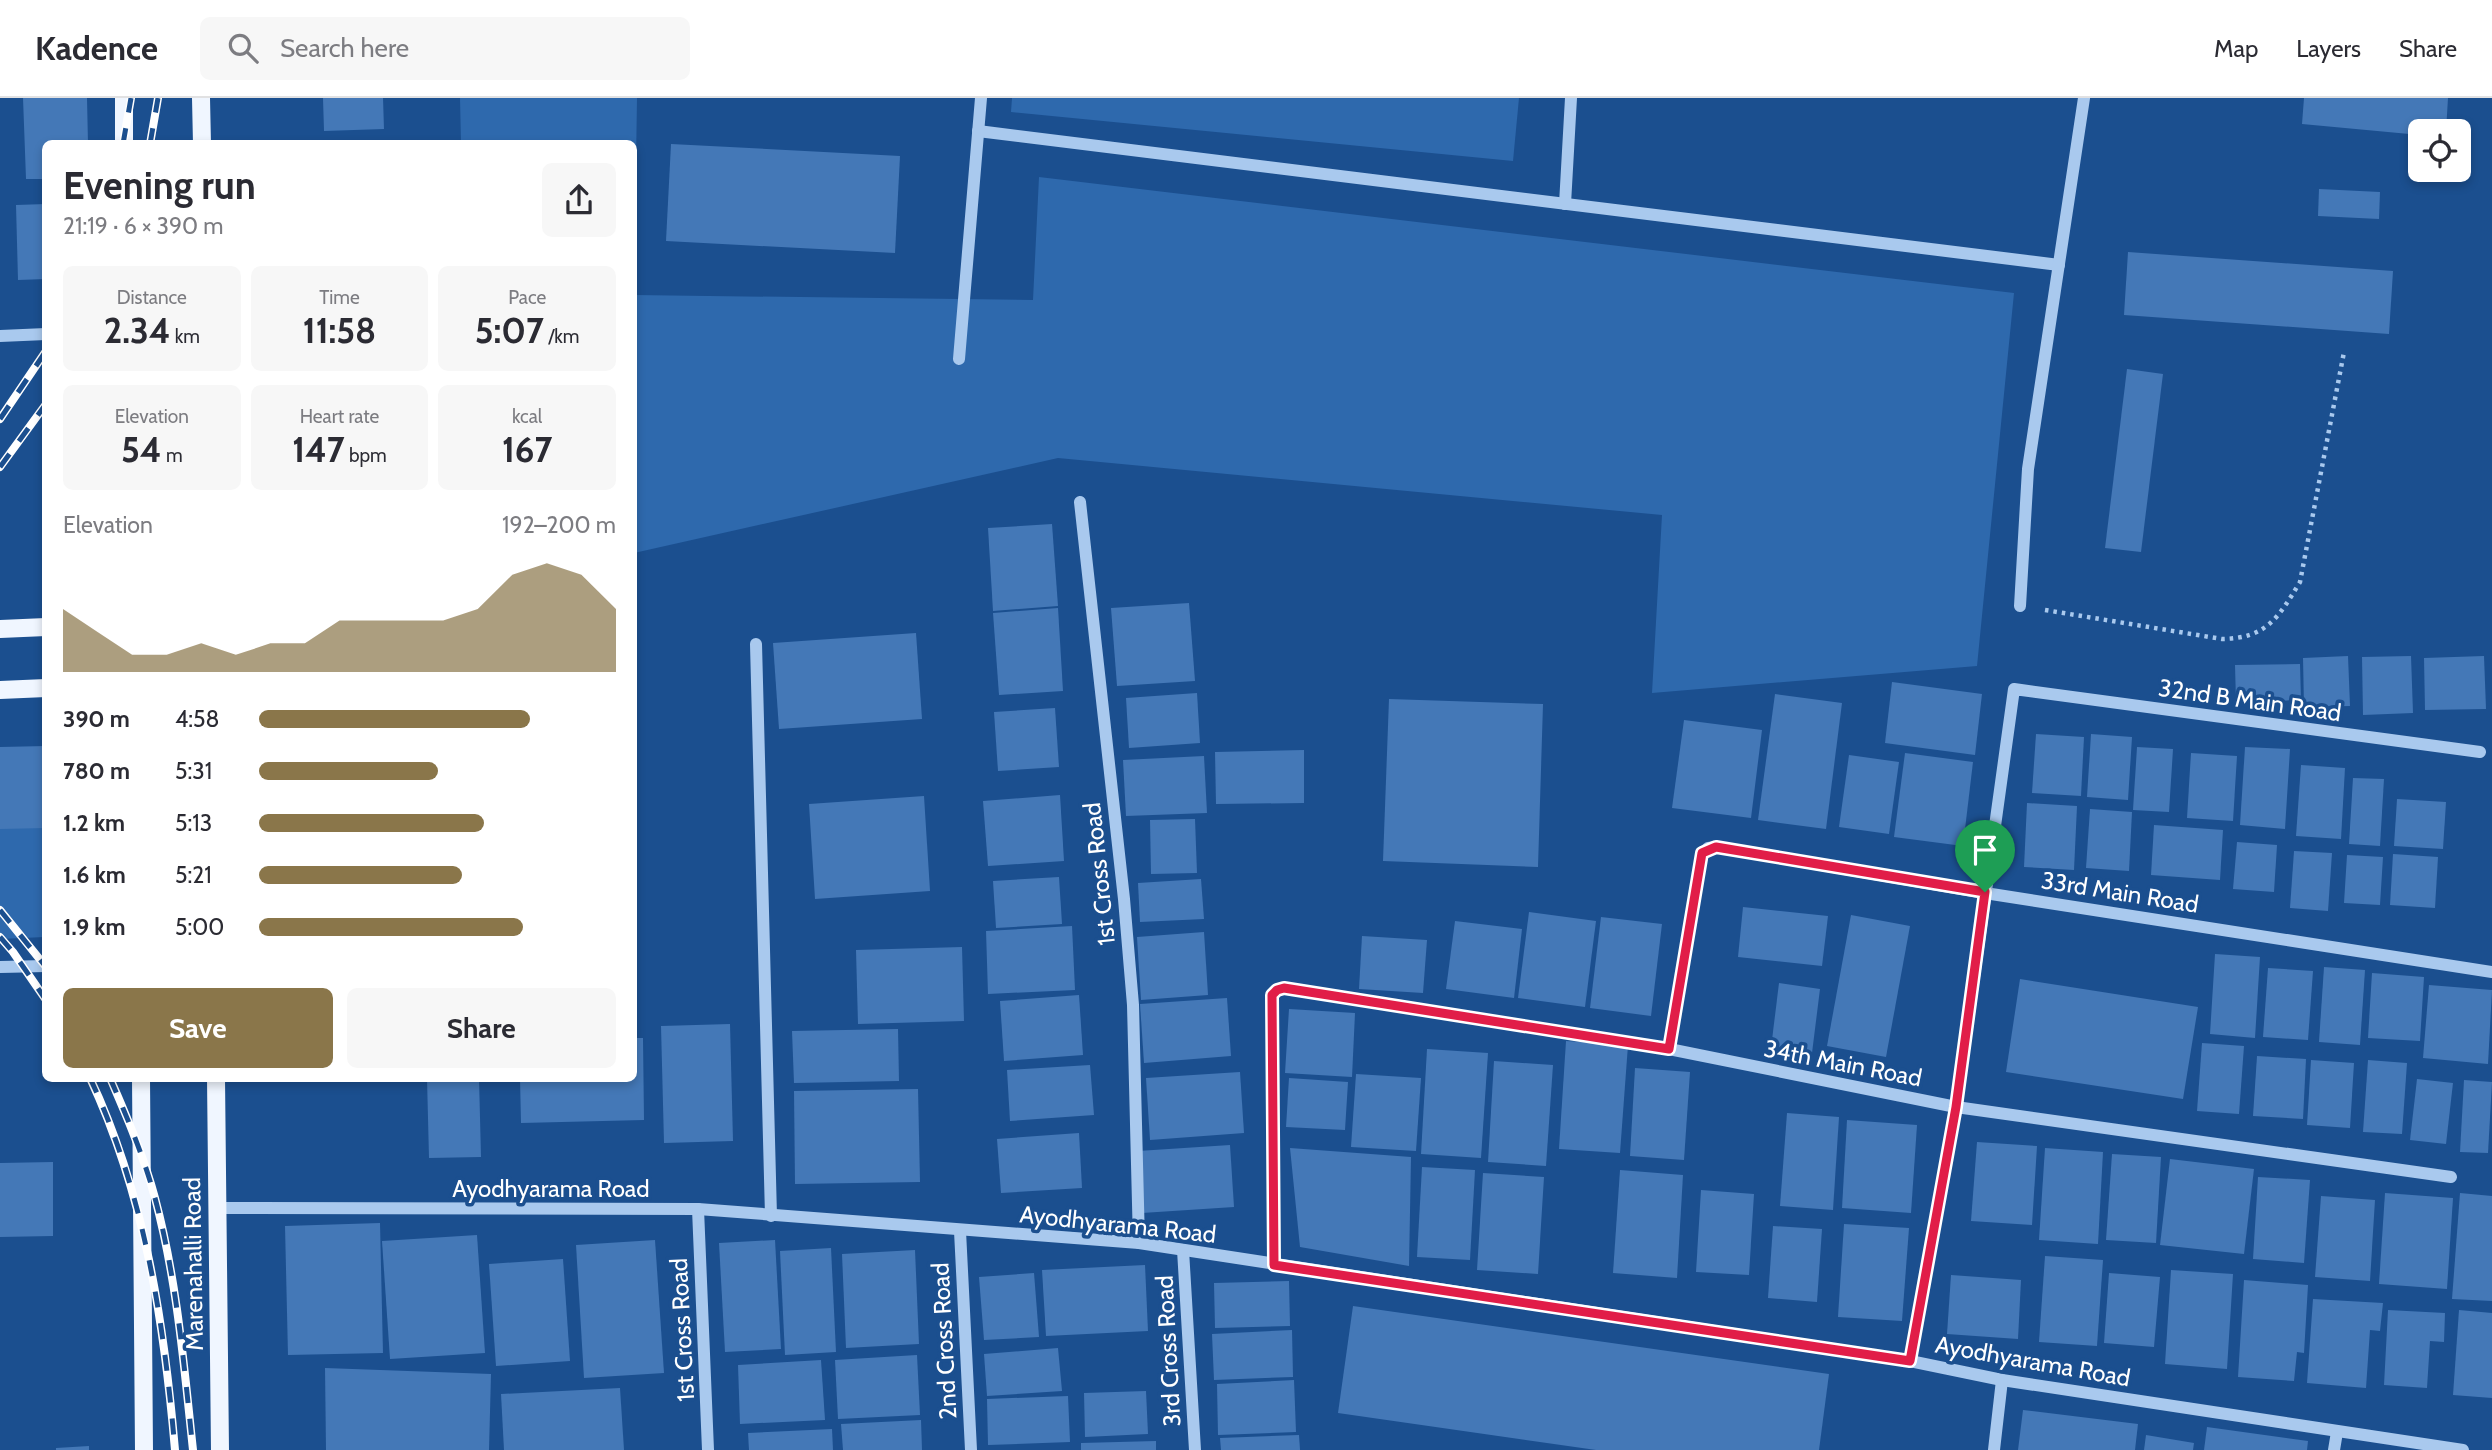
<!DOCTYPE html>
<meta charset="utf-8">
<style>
:root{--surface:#fff;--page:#f7f7f7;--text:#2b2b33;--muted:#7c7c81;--line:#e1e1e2;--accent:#8a764a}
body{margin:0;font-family:Cabin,sans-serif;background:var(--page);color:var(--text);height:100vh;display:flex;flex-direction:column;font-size:26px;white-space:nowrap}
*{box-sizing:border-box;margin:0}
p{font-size:23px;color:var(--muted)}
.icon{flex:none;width:38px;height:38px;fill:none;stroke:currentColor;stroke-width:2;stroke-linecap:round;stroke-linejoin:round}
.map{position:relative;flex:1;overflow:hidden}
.drawer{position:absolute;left:42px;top:42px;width:595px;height:942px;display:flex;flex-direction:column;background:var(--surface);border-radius:10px;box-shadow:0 4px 10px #0003}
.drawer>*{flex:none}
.controls{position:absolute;left:2408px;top:21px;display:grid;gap:14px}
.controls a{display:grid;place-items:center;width:63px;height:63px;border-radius:10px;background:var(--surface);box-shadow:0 4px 10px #0003;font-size:35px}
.pin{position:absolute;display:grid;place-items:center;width:60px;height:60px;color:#fff;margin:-72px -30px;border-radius:50% 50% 50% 0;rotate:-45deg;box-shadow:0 0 7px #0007}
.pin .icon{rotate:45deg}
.round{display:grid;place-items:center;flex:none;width:74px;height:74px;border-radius:10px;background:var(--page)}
.headline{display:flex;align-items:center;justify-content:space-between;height:119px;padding:0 21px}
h1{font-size:38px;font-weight:800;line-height:52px}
.metrics{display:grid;grid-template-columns:repeat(3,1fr);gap:10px;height:119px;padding:7px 21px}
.metrics div{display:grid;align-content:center;border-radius:10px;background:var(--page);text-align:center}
.metrics b{font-size:35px;font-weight:800}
.metrics small{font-size:19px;font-weight:400}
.metrics p{font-size:19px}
.chart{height:196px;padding:14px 21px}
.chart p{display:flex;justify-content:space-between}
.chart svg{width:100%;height:126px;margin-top:7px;fill:var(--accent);opacity:.7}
.primary-button{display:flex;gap:14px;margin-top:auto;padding:14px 21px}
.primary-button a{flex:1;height:80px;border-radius:10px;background:var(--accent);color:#fff;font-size:28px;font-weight:800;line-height:80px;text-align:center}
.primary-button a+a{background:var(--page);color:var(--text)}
ul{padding:0 21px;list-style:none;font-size:23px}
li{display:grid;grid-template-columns:112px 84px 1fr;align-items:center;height:52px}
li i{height:18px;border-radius:9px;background:var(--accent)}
header{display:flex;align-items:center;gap:42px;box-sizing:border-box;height:98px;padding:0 35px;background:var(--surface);border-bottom:2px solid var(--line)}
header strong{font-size:33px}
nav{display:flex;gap:38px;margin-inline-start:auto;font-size:24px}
.search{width:490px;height:63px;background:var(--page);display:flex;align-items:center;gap:18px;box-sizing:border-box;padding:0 24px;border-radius:10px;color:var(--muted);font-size:26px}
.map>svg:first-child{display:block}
.green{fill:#2e69ad}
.building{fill:#4478b7}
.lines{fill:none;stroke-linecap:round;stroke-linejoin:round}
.path{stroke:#a9c9ee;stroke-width:4.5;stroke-dasharray:3.5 5;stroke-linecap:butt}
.minor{stroke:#a9c9ee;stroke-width:12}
.major{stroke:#f0f6ff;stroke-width:18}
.rail-casing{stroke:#fff;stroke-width:8}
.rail{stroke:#1b4f8f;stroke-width:5;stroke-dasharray:16;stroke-linecap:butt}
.route-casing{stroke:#fff;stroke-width:14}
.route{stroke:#e11d48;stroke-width:9}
.labels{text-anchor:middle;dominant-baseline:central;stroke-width:7;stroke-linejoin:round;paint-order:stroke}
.street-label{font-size:24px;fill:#fff;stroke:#1b4f8f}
</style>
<header>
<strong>Kadence</strong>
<div class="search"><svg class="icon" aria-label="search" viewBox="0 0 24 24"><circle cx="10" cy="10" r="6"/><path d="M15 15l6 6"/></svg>Search here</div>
<nav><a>Map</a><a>Layers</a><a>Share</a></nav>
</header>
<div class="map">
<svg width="2492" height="1352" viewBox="0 0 2492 1352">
<rect width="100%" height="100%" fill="#1b4f8f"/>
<g class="green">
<polygon points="460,0 637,0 634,197 1033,202 1039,79 2014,195 1977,568 1652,595 1662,417 1058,360 634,455 634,46 461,45"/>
<polygon points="1012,0 1519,0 1513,63 1011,14"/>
<polygon points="45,651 45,839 0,841 0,653"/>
</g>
<g class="building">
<polygon points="23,0 87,0 88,46 46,46 46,81 26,81"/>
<polygon points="323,0 383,0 384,31 324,33"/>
<polygon points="2304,0 2448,0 2446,33 2420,33 2420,37 2302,26"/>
<polygon points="671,46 900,58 895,155 666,143"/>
<polygon points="2319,91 2380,94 2379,121 2318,118"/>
<polygon points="46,106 46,181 18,182 16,107"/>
<polygon points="2128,154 2393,173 2389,236 2124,217"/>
<polygon points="2127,271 2163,276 2141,454 2105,450"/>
<polygon points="1052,426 1058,508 993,513 988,430"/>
<polygon points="1189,505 1195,583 1117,588 1111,510"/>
<polygon points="1058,510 1063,593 999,597 993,515"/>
<polygon points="916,535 922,621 779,631 773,545"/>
<polygon points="2348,558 2350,608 2304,609 2303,560"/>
<polygon points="2411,558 2413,615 2363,617 2362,559"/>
<polygon points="2484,558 2486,611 2425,612 2424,560"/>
<polygon points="2300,566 2301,602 2236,604 2235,567"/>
<polygon points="1892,584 1982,596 1975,657 1885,645"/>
<polygon points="1197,595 1200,645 1129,650 1126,600"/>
<polygon points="1775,596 1842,605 1826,731 1758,722"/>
<polygon points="1389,601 1543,606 1538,769 1383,763"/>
<polygon points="1055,610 1059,669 998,673 994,614"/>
<polygon points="1684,622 1762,632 1751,720 1672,710"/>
<polygon points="2036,636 2084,639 2081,698 2032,695"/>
<polygon points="2091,636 2132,639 2128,702 2087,699"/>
<polygon points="46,648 46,730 0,731 0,649"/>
<polygon points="2137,649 2173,651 2169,714 2133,712"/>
<polygon points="2245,649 2290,651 2285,731 2240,727"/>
<polygon points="1304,652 1304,705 1216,706 1215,654"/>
<polygon points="1905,655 1973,664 1963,748 1894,739"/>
<polygon points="2191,655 2237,658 2233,723 2187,720"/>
<polygon points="1849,657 1899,664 1889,736 1839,729"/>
<polygon points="1204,658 1207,715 1126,718 1123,662"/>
<polygon points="2301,667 2345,670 2341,741 2296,738"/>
<polygon points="2353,680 2384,681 2380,748 2349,746"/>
<polygon points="1060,697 1064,763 988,768 983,703"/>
<polygon points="924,698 930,793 815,801 809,706"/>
<polygon points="2397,701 2446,704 2443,751 2394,748"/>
<polygon points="2027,705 2077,708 2074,772 2024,769"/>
<polygon points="2090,711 2132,714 2129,773 2086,770"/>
<polygon points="1195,721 1197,775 1151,776 1150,722"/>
<polygon points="2154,727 2223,732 2220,782 2151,777"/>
<polygon points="2237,744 2277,747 2274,794 2233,791"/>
<polygon points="2294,753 2332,755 2328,813 2290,810"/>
<polygon points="2393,756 2438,759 2435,810 2390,807"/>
<polygon points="2347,757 2383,759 2380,807 2344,805"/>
<polygon points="1059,779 1062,826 996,830 993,783"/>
<polygon points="1201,781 1204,821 1140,824 1138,785"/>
<polygon points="1743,809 1828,818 1822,868 1738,859"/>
<polygon points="1529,814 1596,823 1585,909 1518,900"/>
<polygon points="1851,817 1910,828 1886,959 1827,948"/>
<polygon points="1601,819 1662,826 1651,918 1590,910"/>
<polygon points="1455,823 1522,831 1514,900 1446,891"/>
<polygon points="1072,828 1075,892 988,896 986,833"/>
<polygon points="1204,834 1208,897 1141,902 1137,839"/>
<polygon points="1362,838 1427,842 1423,895 1359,891"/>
<polygon points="962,849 964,923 858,926 856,852"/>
<polygon points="2215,856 2260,859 2255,940 2210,936"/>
<polygon points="2324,869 2365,872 2360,947 2319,944"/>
<polygon points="2268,870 2313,873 2308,942 2263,939"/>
<polygon points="2372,875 2424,879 2420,943 2368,940"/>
<polygon points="2020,881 2198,909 2183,1001 2006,974"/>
<polygon points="1779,885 1820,891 1812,955 1771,950"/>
<polygon points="2429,887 2492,892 2488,966 2423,960"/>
<polygon points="1079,897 1083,957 1004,963 1000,903"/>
<polygon points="1227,900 1231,958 1144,965 1140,906"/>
<polygon points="1289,911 1355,915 1352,979 1285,975"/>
<polygon points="730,926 733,1043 664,1045 661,928"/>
<polygon points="898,931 899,983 794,985 792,933"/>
<polygon points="634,940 643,940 644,1022 521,1025 520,980 634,980"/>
<polygon points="1566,943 1628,947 1620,1055 1559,1051"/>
<polygon points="2202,945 2244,948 2239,1016 2197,1013"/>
<polygon points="1427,951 1488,955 1481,1060 1421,1056"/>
<polygon points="2257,958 2306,961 2303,1021 2253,1018"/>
<polygon points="2311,962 2354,965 2350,1030 2307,1027"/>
<polygon points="2368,962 2407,965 2402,1036 2363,1034"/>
<polygon points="1494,963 1553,967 1546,1068 1488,1064"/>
<polygon points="1090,967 1094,1017 1010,1023 1007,972"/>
<polygon points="1635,970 1690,974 1684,1062 1630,1058"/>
<polygon points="1240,974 1244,1035 1150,1042 1146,980"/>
<polygon points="1356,976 1421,980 1416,1053 1351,1049"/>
<polygon points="427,980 479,980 481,1059 429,1060"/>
<polygon points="1289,980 1348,984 1345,1032 1286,1029"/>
<polygon points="2417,981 2453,985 2446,1046 2410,1042"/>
<polygon points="2464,982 2492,984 2488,1055 2460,1054"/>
<polygon points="918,991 920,1084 795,1086 794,993"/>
<polygon points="1787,1015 1839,1019 1833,1112 1780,1108"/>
<polygon points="1847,1022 1917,1027 1911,1115 1842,1110"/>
<polygon points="1079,1035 1082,1090 1001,1095 997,1041"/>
<polygon points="1977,1044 2037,1048 2032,1127 1971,1123"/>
<polygon points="1230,1047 1234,1109 1142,1115 1138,1053"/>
<polygon points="1290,1050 1411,1059 1409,1168 1300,1149"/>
<polygon points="2045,1050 2103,1054 2098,1146 2039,1142"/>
<polygon points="2112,1056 2161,1059 2156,1145 2106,1142"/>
<polygon points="2170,1061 2254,1071 2244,1156 2160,1147"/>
<polygon points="53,1064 53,1138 0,1139 0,1065"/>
<polygon points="1422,1069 1475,1072 1470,1162 1417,1159"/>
<polygon points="1620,1072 1683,1077 1677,1180 1613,1175"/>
<polygon points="1483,1075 1544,1079 1538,1176 1477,1172"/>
<polygon points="2258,1079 2310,1082 2304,1165 2253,1161"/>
<polygon points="1701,1092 1754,1096 1749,1177 1696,1174"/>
<polygon points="2385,1095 2453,1100 2447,1191 2379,1186"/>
<polygon points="2460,1095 2492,1098 2492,1203 2452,1201"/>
<polygon points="2321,1098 2375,1102 2370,1183 2315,1179"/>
<polygon points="380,1125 383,1255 288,1257 285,1128"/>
<polygon points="1844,1126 1909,1130 1902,1223 1838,1219"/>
<polygon points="1773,1128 1822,1131 1817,1204 1768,1200"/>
<polygon points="477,1137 485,1255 390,1261 382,1143"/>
<polygon points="655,1142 664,1275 584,1280 576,1147"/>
<polygon points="775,1142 781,1251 725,1254 719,1145"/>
<polygon points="831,1150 836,1254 785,1257 780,1153"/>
<polygon points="915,1152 919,1246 846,1250 842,1156"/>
<polygon points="2045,1158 2103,1162 2097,1248 2039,1244"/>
<polygon points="563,1161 570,1263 496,1268 489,1166"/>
<polygon points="1145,1167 1148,1233 1046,1238 1042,1172"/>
<polygon points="2171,1172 2233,1176 2227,1271 2165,1266"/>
<polygon points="1034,1175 1039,1239 984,1242 979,1179"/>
<polygon points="2109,1175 2160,1179 2154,1249 2104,1245"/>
<polygon points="1951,1177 2021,1182 2018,1241 1947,1236"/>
<polygon points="2244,1182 2308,1187 2304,1255 2297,1254 2294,1283 2238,1279"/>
<polygon points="1289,1183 1290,1228 1215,1230 1214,1185"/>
<polygon points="2313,1201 2383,1205 2380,1233 2370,1232 2366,1290 2307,1285"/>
<polygon points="1353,1208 1829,1276 1819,1352 1596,1352 1338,1315"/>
<polygon points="2388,1212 2445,1215 2444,1244 2430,1243 2427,1290 2384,1287"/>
<polygon points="2459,1212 2492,1215 2492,1300 2453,1297"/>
<polygon points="1292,1232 1293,1279 1214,1282 1212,1236"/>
<polygon points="1058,1250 1062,1293 987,1298 984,1256"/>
<polygon points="917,1257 920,1317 838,1321 835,1262"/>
<polygon points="821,1262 825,1322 740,1326 738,1267"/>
<polygon points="325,1270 491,1276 489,1352 326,1352"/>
<polygon points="1294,1282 1296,1334 1218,1337 1217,1286"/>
<polygon points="620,1290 624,1352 504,1352 501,1296"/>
<polygon points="1146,1293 1148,1336 1085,1339 1084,1295"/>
<polygon points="1068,1298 1070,1344 988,1347 987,1301"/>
<polygon points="2023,1312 2138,1326 2135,1352 2018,1352"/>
<polygon points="921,1322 922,1352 843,1352 841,1326"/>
<polygon points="2207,1329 2308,1343 2307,1352 2204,1352"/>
<polygon points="832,1331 833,1352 749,1352 748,1335"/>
<polygon points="1299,1337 1300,1352 1221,1352 1220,1340"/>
<polygon points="2146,1337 2194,1345 2193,1352 2144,1352"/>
<polygon points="1156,1343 1156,1352 1081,1352 1081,1345"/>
<polygon points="89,1348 89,1352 56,1352 56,1350"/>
</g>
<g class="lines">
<path class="path" d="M2045,512L2222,541C2267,540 2278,520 2300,484L2344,254"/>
<g class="minor">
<polyline points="978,33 2059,167"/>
<polyline points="1565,106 1571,0"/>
<polyline points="0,238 46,236"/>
<polyline points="959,261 981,0"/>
<polyline points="1080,404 1124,801 1133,907 1139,1145"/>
<polyline points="2020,508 2028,371 2084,0"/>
<polyline points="756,546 771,1118"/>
<polyline points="0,869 46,868"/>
<polyline points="1669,951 1702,755 1708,750 1716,749 1985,795 2492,874"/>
<polyline points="216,1110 698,1111 1139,1145 1910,1263 2002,1282 2463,1352"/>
<polyline points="698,1111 708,1352"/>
<polyline points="960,1133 971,1352"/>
<polyline points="1183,1152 1195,1352"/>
<polyline points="1274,1167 1272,897 1277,892 1284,890 1669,951 1956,1009 2451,1079"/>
<polyline points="1910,1263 1956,1009 2014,591 2480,654"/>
<polyline points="1994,1352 2002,1282"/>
<polyline points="2334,1352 2337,1334"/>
</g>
<g class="major">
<polyline points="124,0 124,46"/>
<polyline points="201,0 202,46"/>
<polyline points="0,531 46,529"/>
<polyline points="0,592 46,590"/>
<polyline points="141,980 144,1352"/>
<polyline points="216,980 220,1352"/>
</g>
<defs>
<g id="rail">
<polyline points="123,46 131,0"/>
<polyline points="150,46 158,0"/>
<polyline points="0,321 46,253"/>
<polyline points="0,369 46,306"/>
<polyline points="0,812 46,869"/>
<polyline points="0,839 13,854 46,902"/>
<path d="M90,980C145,1097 164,1224 175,1352"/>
<path d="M110,980C127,1019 144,1059 155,1100C177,1182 184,1268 193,1352"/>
</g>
</defs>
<use href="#rail" class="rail-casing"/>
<use href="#rail" class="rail"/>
</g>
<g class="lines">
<defs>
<polygon id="route" points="1716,749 1985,794 1956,1009 1910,1263 1274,1167 1272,897 1277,892 1284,890 1669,951 1702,755"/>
</defs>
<use href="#route" class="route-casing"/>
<use href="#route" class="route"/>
</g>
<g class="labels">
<g class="street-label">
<text transform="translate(2250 602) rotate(8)">32nd B Main Road</text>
<text transform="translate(1099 776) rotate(-96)">1st Cross Road</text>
<text transform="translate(2120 794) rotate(9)">33rd Main Road</text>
<text transform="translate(1843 965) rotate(11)">34th Main Road</text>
<text x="551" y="1090">Ayodhyarama Road</text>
<text transform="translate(1118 1126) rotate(6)">Ayodhyarama Road</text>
<text transform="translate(193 1166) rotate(-91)">Marenahalli Road</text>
<text transform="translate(682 1232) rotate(-93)">1st Cross Road</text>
<text transform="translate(944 1243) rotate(-93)">2nd Cross Road</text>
<text transform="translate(1168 1253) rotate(-93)">3rd Cross Road</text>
<text transform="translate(2033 1263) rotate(10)">Ayodhyarama Road</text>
</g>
</g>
</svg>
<div class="controls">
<a><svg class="icon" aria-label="locate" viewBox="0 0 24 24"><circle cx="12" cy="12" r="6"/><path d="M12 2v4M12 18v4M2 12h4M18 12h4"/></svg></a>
</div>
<div class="pin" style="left:1985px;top:794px;background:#1e9e55"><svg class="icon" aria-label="arrive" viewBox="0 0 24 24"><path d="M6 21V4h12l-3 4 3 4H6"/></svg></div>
<section class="drawer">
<div class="headline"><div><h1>Evening run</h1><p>21:19 · 6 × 390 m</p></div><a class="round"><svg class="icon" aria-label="share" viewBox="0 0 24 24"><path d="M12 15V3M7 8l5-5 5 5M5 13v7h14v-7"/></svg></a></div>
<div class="metrics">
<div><p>Distance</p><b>2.34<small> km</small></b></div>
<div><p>Time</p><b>11:58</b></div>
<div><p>Pace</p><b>5:07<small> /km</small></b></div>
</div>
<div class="metrics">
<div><p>Elevation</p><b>54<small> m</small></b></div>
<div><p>Heart rate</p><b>147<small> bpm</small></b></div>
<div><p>kcal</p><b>167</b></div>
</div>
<div class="chart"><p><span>Elevation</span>192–200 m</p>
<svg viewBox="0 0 160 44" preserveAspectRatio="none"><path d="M0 44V22L10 30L20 38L30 38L40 34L50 38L60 34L70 34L80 26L90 26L100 26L110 26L120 22L130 10L140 6L150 10L160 22V44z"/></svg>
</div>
<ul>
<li><b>390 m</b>4:58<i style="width:76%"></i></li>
<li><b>780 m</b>5:31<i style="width:50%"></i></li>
<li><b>1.2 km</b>5:13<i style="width:63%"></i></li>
<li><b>1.6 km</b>5:21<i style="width:57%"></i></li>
<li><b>1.9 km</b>5:00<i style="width:74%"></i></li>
</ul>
<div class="primary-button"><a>Save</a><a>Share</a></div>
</section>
</div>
